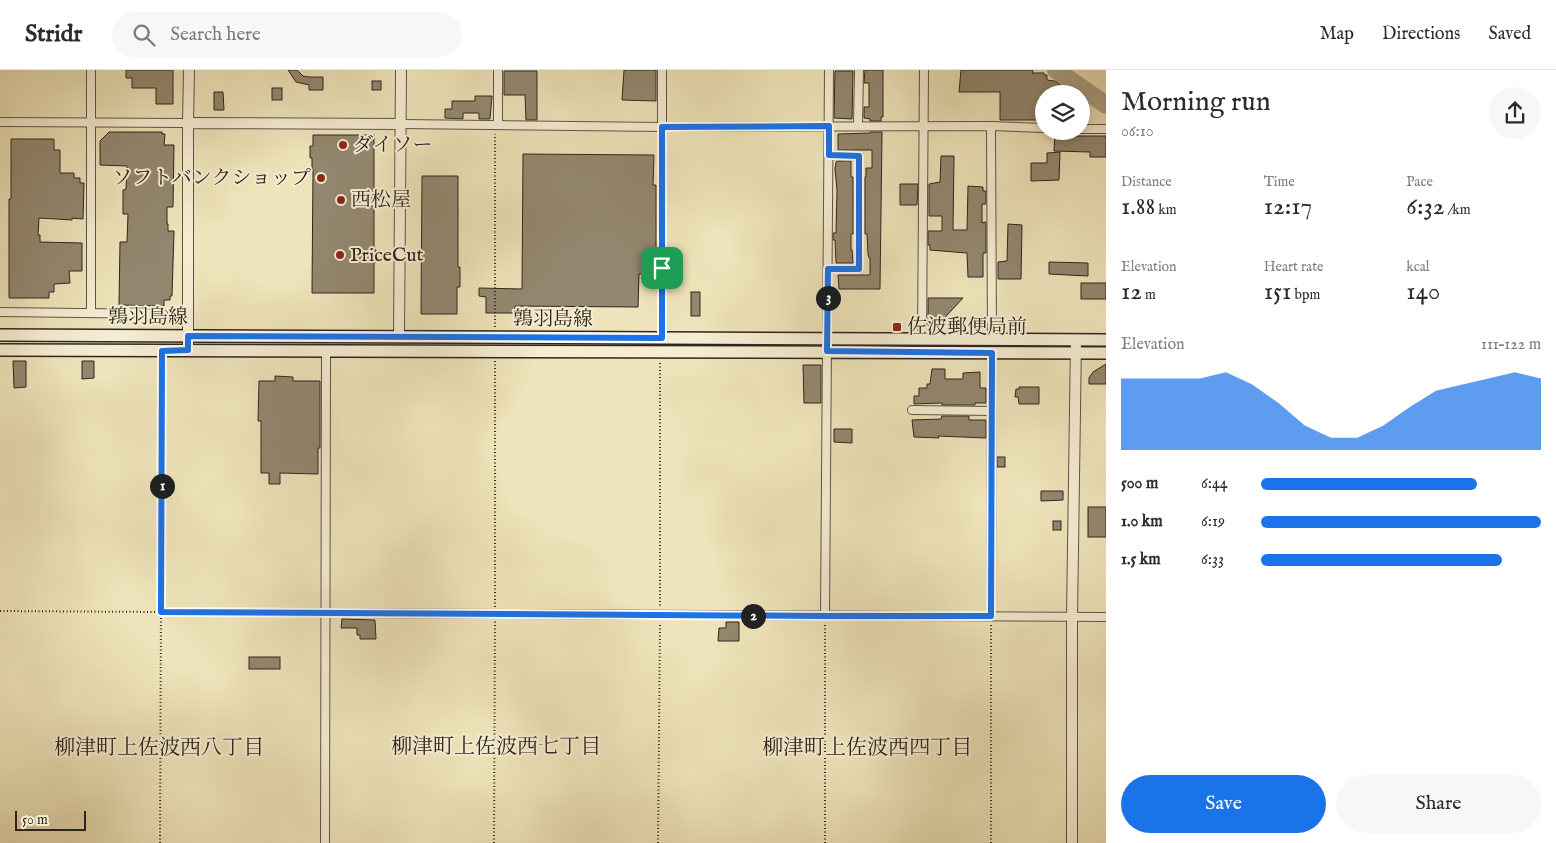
<!DOCTYPE html>
<meta charset="utf-8">
<style>
:root{--surface:#fff;--page:#f7f7f7;--text:#2b2b33;--muted:#7c7c81;--line:#e1e1e2;--accent:#1a73e8}
body{margin:0;font-family:"IM FELL English","Noto Serif JP",serif;background:var(--page);color:var(--text);height:100vh;display:flex;flex-direction:column;font-size:19px;white-space:nowrap}
*{box-sizing:border-box;margin:0}
p{font-size:16px;color:var(--muted)}
.icon{flex:none;width:28px;height:28px;fill:none;stroke:currentColor;stroke-width:2;stroke-linecap:round;stroke-linejoin:round}
.map{position:relative;flex:1;overflow:hidden}
.drawer{display:flex;flex-direction:column;background:var(--surface);width:450px}
.drawer>*{flex:none}
.fabs{position:absolute;left:1035px;top:15px;display:grid;gap:10px}
.fabs a{display:grid;place-items:center;width:55px;height:55px;border-radius:50%;background:var(--surface);box-shadow:0 2px 8px #0003;font-size:25px}
.scale{position:absolute;left:15px;bottom:12px;width:71px;box-sizing:border-box;padding-left:5px;border:2px solid #31241e;border-top:0;font-size:14px;line-height:18px;white-space:nowrap;color:#31241e;-webkit-text-stroke:4px #f4edd2;paint-order:stroke}
.pin{position:absolute;display:grid;place-items:center;width:42px;height:42px;color:#fff;margin:-21px;border-radius:10px;box-shadow:0 2px 8px #0006}
.km{position:absolute;width:25px;height:25px;margin:-12px;border-radius:50%;background:#222;color:#fff;font-size:14px;line-height:25px;text-align:center}
.round{display:grid;place-items:center;flex:none;width:52px;height:52px;border-radius:26px;background:var(--page)}
.overview{display:flex;align-items:center;justify-content:space-between;height:85px;padding:0 15px}
h1{font-size:28px;font-weight:600;line-height:38px}
.stats{display:grid;grid-template-columns:repeat(3,1fr);gap:8px;height:85px;padding:5px 15px}
.stats div{display:grid;align-content:center}
.stats b{font-size:25px;font-weight:600}
.stats small{font-size:14px;font-weight:400}
.stats p{font-size:14px}
.chart{height:140px;padding:10px 15px}
.chart p{display:flex;justify-content:space-between}
.chart svg{width:100%;height:90px;margin-top:5px;fill:var(--accent);opacity:.7}
.primary-button{display:flex;gap:10px;margin-top:auto;padding:10px 15px}
.primary-button a{flex:1;height:58px;border-radius:30px;background:var(--accent);color:#fff;font-size:20px;font-weight:600;line-height:58px;text-align:center}
.primary-button a+a{background:var(--page);color:var(--text)}
ul{padding:0 15px;list-style:none;font-size:16px}
li{display:grid;grid-template-columns:80px 60px 1fr;align-items:center;height:38px}
li i{height:12px;border-radius:6px;background:var(--accent)}
header{display:flex;align-items:center;gap:30px;box-sizing:border-box;height:70px;padding:0 25px;background:var(--surface);border-bottom:1px solid var(--line)}
header strong{font-size:24px}
nav{display:flex;gap:28px;margin-inline-start:auto;font-size:18px}
.search{width:350px;height:45px;background:var(--page);display:flex;align-items:center;gap:12px;box-sizing:border-box;padding:0 18px;border-radius:28px;color:var(--muted);font-size:19px}
main{display:flex;flex:1;min-height:0}
.map>svg:first-child{display:block}
.lines{fill:none;stroke-linecap:round;stroke-linejoin:round}
.river{stroke:#aea285;stroke-width:18}
.building{fill:#93876f;stroke:#31241e}
.minor-casing{stroke:#605445;stroke-width:10}
.tertiary-casing{stroke:#605445;stroke-width:12}
.secondary-casing{stroke:#31241e;stroke-width:14}
.path{stroke:#31241e;stroke-width:2;stroke-dasharray:1 2.5;stroke-linecap:butt}
.minor{stroke:#f4edd2;stroke-width:8}
.tertiary{stroke:#f4edd2;stroke-width:10}
.secondary{stroke:#f4edd2;stroke-width:11}
.route-casing{stroke:#fff;stroke-width:10}
.route{stroke:#1a73e8;stroke-width:6}
.poi-dot{fill:#8f2418;stroke:#f4edd2;stroke-width:2}
.labels{text-anchor:middle;dominant-baseline:central;stroke-width:4;stroke-linejoin:round;paint-order:stroke}
.poi-label{font-size:20px;fill:#31241e;stroke:#f4edd2;text-anchor:start}
.street-label{font-size:20px;fill:#31241e;stroke:#f4edd2}
.neighbourhood-label{font-size:21px;fill:#31241e;stroke:#f4edd2}
</style>
<header>
<strong>Stridr</strong>
<div class="search"><svg class="icon" aria-label="search" viewBox="0 0 24 24"><circle cx="10" cy="10" r="6"/><path d="M15 15l6 6"/></svg>Search here</div>
<nav><a>Map</a><a>Directions</a><a>Saved</a></nav>
</header>
<main>
<div class="map">
<svg width="1106" height="773" viewBox="0 0 1106 773">
<rect width="100%" height="100%" fill="#eee3ba"/>
<filter id="stains"><feTurbulence type="fractalNoise" baseFrequency=".004" numOctaves="4"/><feColorMatrix values="0 0 0 0 .2 0 0 0 0 .09 0 0 0 0 .02 0 0 0 .5 -.17"/></filter>
<radialGradient id="worn" r=".72"><stop offset=".6" stop-color="#630" stop-opacity="0"/><stop offset="1" stop-color="#630" stop-opacity=".3"/></radialGradient>
<g class="lines">
<polyline class="river" points="1056,0 1106,35"/>
</g>
<g class="building">
<polygon points="126,0 173,0 173,34 156,34 156,18 132,18 132,8 126,8"/>
<polygon points="288,0 297,0 303,6 309,7 323,7 323,20 309,20 309,15 296,12"/>
<polygon points="624,0 656,0 656,31 622,30"/>
<polygon points="865,0 883,0 883,47 881,47 881,51 870,51 870,49 864,48 864,37 869,37 869,13 864,13"/>
<polygon points="961,0 1033,0 1032,3 1044,3 1044,5 1047,5 1047,10 1055,11 1073,24 1044,24 1044,50 1000,50 1000,22 959,22"/>
<polygon points="504,1 537,1 537,50 526,50 525,25 504,25"/>
<polygon points="835,1 853,1 852,49 834,48"/>
<rect x="372" y="11" width="9" height="9"/>
<rect x="272" y="18" width="10" height="12"/>
<polygon points="214,22 223,22 224,40 214,40"/>
<polygon points="475,26 492,26 490,49 479,49 479,43 463,43 463,49 445,48 445,39 452,39 452,31 475,31"/>
<polygon points="109,62 162,62 162,64 165,64 164,75 174,75 173,137 167,137 167,154 168,154 168,161 174,161 172,226 170,226 170,230 164,230 164,236 119,235 120,172 127,172 128,144 123,144 123,120 126,119 127,96 100,95 100,71"/>
<polygon points="870,62 882,62 882,65 880,219 839,219 838,205 870,205 870,188 869,188 868,184 867,164 865,164 865,107 866,107 866,98 872,98 872,80 838,80 838,64 870,63"/>
<polygon points="1055,62 1069,62 1069,66 1106,66 1106,87 1090,87 1090,82 1054,81"/>
<polygon points="313,65 374,65 374,180 376,180 376,192 374,192 374,223 312,223 313,99 312,99 312,88 310,88 310,76 313,76"/>
<polygon points="11,69 54,69 54,80 60,80 60,103 74,103 74,108 80,108 80,113 84,113 83,149 72,148 72,150 39,148 38,165 40,165 40,172 82,173 82,201 69,201 70,213 54,214 54,222 49,222 49,228 9,228 9,129 11,129"/>
<polygon points="1060,82 1059,110 1031,111 1031,93 1047,93 1047,83"/>
<polygon points="523,84 654,85 653,115 656,115 656,204 639,204 638,237 515,236 515,243 486,243 486,227 479,226 479,218 522,219"/>
<polygon points="941,86 954,86 953,160 967,160 968,116 983,117 983,121 986,121 986,134 982,134 982,153 986,152 986,183 983,183 983,207 968,207 967,183 930,180 930,175 928,175 928,161 942,161 942,146 929,146 929,114 940,112"/>
<polygon points="838,91 851,91 851,107 853,107 853,164 851,164 851,180 852,180 853,193 836,193 835,170 833,170 833,163 836,163 837,120 835,99 836,92"/>
<polygon points="422,106 458,106 458,197 460,197 460,217 457,217 457,244 421,244"/>
<polygon points="900,114 918,114 917,135 900,135"/>
<polygon points="1008,154 1022,155 1021,209 998,209 998,192 1007,191"/>
<polygon points="1049,192 1088,193 1088,206 1049,204"/>
<rect x="1081" y="213" width="25" height="16"/>
<rect x="691" y="222" width="9" height="24"/>
<polygon points="928,228 963,228 937,256 928,256"/>
<polygon points="13,291 26,291 26,317 14,318"/>
<polygon points="82,291 94,291 94,308 82,309"/>
<polygon points="1106,294 1106,314 1089,314 1089,308 1093,302"/>
<polygon points="803,295 821,295 821,333 804,333"/>
<polygon points="932,299 945,299 945,309 963,309 963,303 980,302 980,318 986,318 986,333 975,333 975,335 942,335 942,333 914,334 914,326 919,326 919,318 927,318 927,314 930,314"/>
<polygon points="275,306 293,307 293,311 320,311 320,378 318,378 318,404 280,403 280,414 269,414 269,403 261,403 261,351 258,351 259,311 275,311"/>
<polygon points="1019,317 1039,317 1039,334 1019,334 1018,327 1015,327 1016,319 1019,319"/>
<polygon points="942,346 969,346 969,350 986,350 986,368 938,366 939,368 914,367 912,350 941,349"/>
<polygon points="834,359 852,359 852,373 834,372"/>
<rect x="997" y="387" width="8" height="10"/>
<polygon points="1041,421 1063,421 1063,430 1041,431"/>
<rect x="1088" y="437" width="18" height="30"/>
<rect x="1053" y="451" width="8" height="9"/>
<polygon points="342,549 375,550 376,569 360,569 360,565 357,565 357,558 341,558"/>
<polygon points="726,552 739,552 739,571 718,571 719,558 726,558"/>
<rect x="249" y="587" width="31" height="12"/>
</g>
<g class="lines">
<defs>
<g id="minor">
<polyline points="498,0 498,54"/>
<polyline points="0,52 188,53"/>
<polyline points="401,54 662,57 991,56 1044,58"/>
<polyline points="858,56 859,0"/>
<polyline points="991,56 992,269"/>
<polyline points="1081,59 1106,59"/>
<polyline points="828,199 859,199 859,86 829,85"/>
<polyline points="0,242 163,244"/>
<polyline points="91,243 91,0"/>
<polyline points="662,268 662,0"/>
<polyline points="922,268 924,0"/>
<polyline points="912,340 992,341"/>
<polyline points="326,543 1106,547"/>
<polyline points="825,546 829,0"/>
<polyline points="991,546 992,283"/>
<polyline points="325,773 326,280"/>
</g>
<g id="tertiary">
<polyline points="188,53 189,0"/>
<polyline points="399,266 401,0"/>
<polyline points="188,280 188,53 401,54"/>
<polyline points="1072,773 1072,547 1076,270"/>
</g>
<g id="secondary">
<polyline points="0,265 1106,270"/>
<polyline points="0,280 1106,283"/>
</g>
</defs>
<use href="#minor" class="minor-casing"/>
<use href="#tertiary" class="tertiary-casing"/>
<use href="#secondary" class="secondary-casing"/>
<g class="path">
<polyline points="495,257 495,64"/>
<polyline points="660,293 660,536"/>
<polyline points="495,537 495,291"/>
<polyline points="0,541 316,543"/>
<polyline points="991,555 991,773"/>
<polyline points="160,773 162,290"/>
<polyline points="494,773 495,551"/>
<polyline points="658,773 660,553"/>
<polyline points="825,773 825,554"/>
</g>
<use href="#minor" class="minor"/>
<use href="#tertiary" class="tertiary"/>
<use href="#secondary" class="secondary"/>
</g>
<g class="lines">
<defs>
<polygon id="route" points="829,56 829,85 859,86 859,199 828,199 827,281 992,283 991,546 825,546 161,542 162,281 188,280 188,266 662,268 662,57"/>
</defs>
<use href="#route" class="route-casing"/>
<use href="#route" class="route"/>
</g>
<g class="poi-dot">
<circle cx="343" cy="75" r="5"/>
<circle cx="321" cy="108" r="5"/>
<circle cx="341" cy="130" r="5"/>
<circle cx="340" cy="185" r="5"/>
<rect x="892" y="252" width="10" height="10" rx="2.5"/>
</g>
<g class="labels">
<g class="poi-label">
<text x="353" y="75">ダイソー</text>
<text x="311" y="108" text-anchor="end">ソフトバンクショップ</text>
<text x="351" y="130">西松屋</text>
<text x="350" y="185">PriceCut</text>
<text x="907" y="257">佐波郵便局前</text>
</g>
<g class="street-label">
<text x="148" y="247">鶉羽島線</text>
<text x="553" y="249">鶉羽島線</text>
</g>
<g class="neighbourhood-label">
<text x="496" y="677">柳津町上佐波西七丁目</text>
<text x="159" y="678">柳津町上佐波西八丁目</text>
<text x="867" y="678">柳津町上佐波西四丁目</text>
</g>
</g>
<rect width="100%" height="100%" filter="url(#stains)"/>
<rect width="100%" height="100%" fill="url(#worn)"/>
</svg>
<div class="fabs">
<a><svg class="icon" aria-label="layers" viewBox="0 0 24 24"><path d="M12 4l9 5-9 5-9-5zM3 14l9 5 9-5"/></svg></a>
</div>
<div class="scale">50 m</div>
<div class="pin" style="left:662px;top:198px;background:#1e9e55"><svg class="icon" aria-label="arrive" viewBox="0 0 24 24"><path d="M6 21V4h12l-3 4 3 4H6"/></svg></div>
<b class="km" style="left:162px;top:416px">1</b>
<b class="km" style="left:753px;top:546px">2</b>
<b class="km" style="left:828px;top:228px">3</b>
</div>
<section class="drawer">
<div class="overview"><div><h1>Morning run</h1><p>06:10</p></div><a class="round"><svg class="icon" aria-label="share" viewBox="0 0 24 24"><path d="M12 15V3M7 8l5-5 5 5M5 13v7h14v-7"/></svg></a></div>
<div class="stats">
<div><p>Distance</p><b>1.88<small> km</small></b></div>
<div><p>Time</p><b>12:17</b></div>
<div><p>Pace</p><b>6:32<small> /km</small></b></div>
</div>
<div class="stats">
<div><p>Elevation</p><b>12<small> m</small></b></div>
<div><p>Heart rate</p><b>151<small> bpm</small></b></div>
<div><p>kcal</p><b>140</b></div>
</div>
<div class="chart"><p><span>Elevation</span>111–122 m</p>
<svg viewBox="0 0 160 44" preserveAspectRatio="none"><path d="M0 44V9L10 9L20 9L30 9L40 6L50 12L60 21L70 32L80 38L90 38L100 32L110 23L120 15L130 12L140 9L150 6L160 9V44z"/></svg>
</div>
<ul>
<li><b>500 m</b>6:44<i style="width:77%"></i></li>
<li><b>1.0 km</b>6:19<i style="width:100%"></i></li>
<li><b>1.5 km</b>6:33<i style="width:86%"></i></li>
</ul>
<div class="primary-button"><a>Save</a><a>Share</a></div>
</section>
</main>
